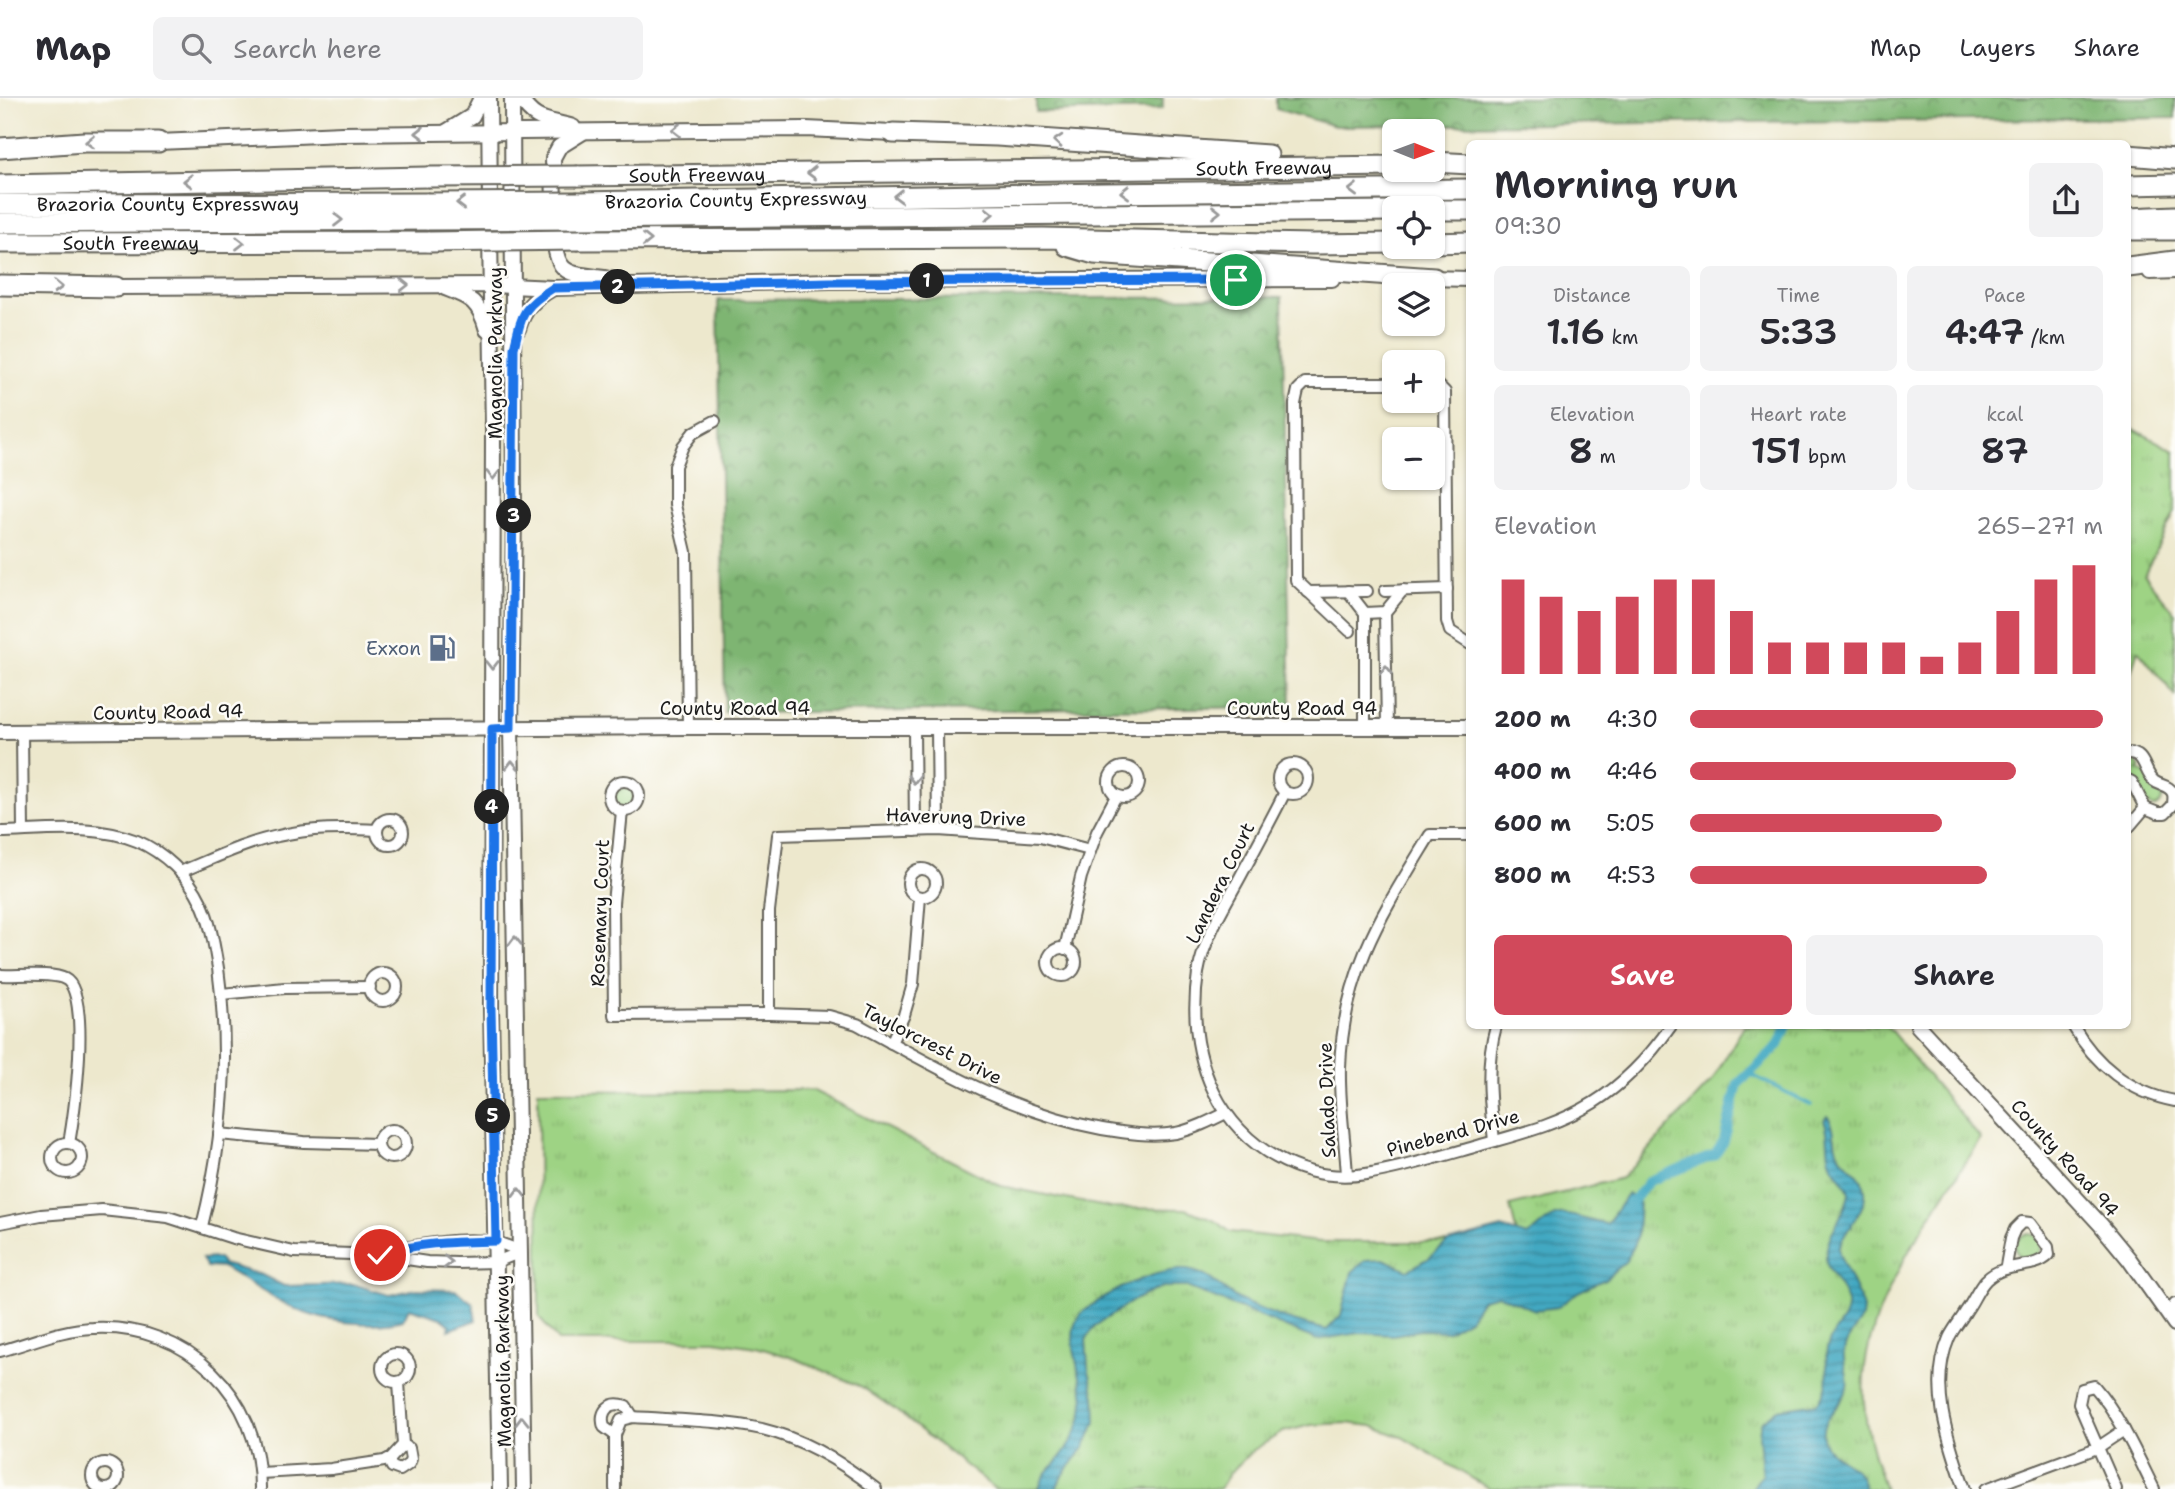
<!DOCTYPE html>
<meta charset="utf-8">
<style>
:root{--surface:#fff;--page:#f2f2f3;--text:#2b2b33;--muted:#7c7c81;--line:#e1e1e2;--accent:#d1495b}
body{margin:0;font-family:"Shantell Sans",sans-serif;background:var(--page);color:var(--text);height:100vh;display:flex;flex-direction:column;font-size:26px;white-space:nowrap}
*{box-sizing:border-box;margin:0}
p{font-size:23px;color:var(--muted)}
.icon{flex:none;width:38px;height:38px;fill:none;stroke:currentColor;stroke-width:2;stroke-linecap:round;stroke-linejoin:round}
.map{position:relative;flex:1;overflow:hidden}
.sheet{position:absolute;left:1466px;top:42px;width:665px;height:889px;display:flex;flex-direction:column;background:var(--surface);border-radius:10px;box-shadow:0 2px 5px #0004}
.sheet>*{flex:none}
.needle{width:46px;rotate:91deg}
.controls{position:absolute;left:1382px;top:21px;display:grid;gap:14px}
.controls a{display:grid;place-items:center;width:63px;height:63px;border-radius:10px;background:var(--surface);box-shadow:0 2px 5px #0004;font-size:35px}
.pin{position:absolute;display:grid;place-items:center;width:60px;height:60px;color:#fff;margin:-30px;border:4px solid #fff;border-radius:50%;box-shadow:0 2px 7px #0007}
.km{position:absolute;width:35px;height:35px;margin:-18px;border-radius:50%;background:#222;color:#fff;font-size:19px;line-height:35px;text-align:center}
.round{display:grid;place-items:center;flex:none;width:74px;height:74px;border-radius:10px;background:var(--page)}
.headline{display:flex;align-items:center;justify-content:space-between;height:119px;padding:0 28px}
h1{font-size:38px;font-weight:600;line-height:52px}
.metrics{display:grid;grid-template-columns:repeat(3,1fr);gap:10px;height:119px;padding:7px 28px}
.metrics div{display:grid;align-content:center;border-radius:10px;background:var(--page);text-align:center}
.metrics b{font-size:35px;font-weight:600}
.metrics small{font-size:19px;font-weight:400}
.metrics p{font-size:19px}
.chart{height:196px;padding:14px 28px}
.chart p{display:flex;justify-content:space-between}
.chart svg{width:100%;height:126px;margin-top:7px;stroke:var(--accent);stroke-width:6}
.primary-button{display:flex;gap:14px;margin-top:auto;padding:14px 28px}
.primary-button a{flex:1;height:80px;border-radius:10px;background:var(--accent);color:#fff;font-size:28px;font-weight:600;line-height:80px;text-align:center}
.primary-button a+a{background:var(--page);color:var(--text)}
ul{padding:0 28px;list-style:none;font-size:23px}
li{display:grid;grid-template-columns:112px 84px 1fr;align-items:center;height:52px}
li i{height:18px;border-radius:9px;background:var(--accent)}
header{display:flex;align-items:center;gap:42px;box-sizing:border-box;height:98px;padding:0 35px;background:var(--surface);border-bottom:2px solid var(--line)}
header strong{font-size:33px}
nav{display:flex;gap:38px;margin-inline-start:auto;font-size:24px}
.search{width:490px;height:63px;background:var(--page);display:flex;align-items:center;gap:18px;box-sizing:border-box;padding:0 24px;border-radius:10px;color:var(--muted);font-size:26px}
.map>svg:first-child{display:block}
.grass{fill:url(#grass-tufts);stroke:#5d7850;stroke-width:2}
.forest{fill:url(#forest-crowns);stroke:#4d6847;stroke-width:2}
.water{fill:url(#water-rules);stroke:#2f626f;stroke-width:2}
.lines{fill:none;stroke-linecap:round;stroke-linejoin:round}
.stream{stroke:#42a9c2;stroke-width:3.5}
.canal{stroke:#42a9c2;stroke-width:10}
.street-casing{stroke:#65635a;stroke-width:14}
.secondary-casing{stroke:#65635a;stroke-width:18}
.highway-casing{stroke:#65635a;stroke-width:23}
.street{stroke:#fff;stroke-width:10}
.secondary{stroke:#fff;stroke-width:14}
.highway{stroke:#fff;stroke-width:19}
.highway-bridge-casing{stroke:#65635a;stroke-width:23;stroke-linecap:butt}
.highway-bridge{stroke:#fff;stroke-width:19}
.oneway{stroke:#999}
.route-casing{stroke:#fff;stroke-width:14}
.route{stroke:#1a73e8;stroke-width:9}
.labels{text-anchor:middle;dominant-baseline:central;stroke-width:5;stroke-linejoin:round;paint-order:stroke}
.street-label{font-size:19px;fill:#1c1c1c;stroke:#fdfcf7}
.service-label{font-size:19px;fill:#4e5e75;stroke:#fdfcf7;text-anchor:end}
</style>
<header>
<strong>Map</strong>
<div class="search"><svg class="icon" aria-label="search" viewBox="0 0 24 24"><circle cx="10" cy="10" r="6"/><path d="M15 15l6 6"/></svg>Search here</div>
<nav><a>Map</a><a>Layers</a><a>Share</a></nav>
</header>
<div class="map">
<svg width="2175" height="1391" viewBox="0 0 2175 1391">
<defs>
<pattern id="grass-tufts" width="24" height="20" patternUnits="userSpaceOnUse" patternTransform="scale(1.75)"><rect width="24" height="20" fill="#9ed384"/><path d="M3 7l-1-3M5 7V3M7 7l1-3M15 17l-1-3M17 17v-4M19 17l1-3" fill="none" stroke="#88b571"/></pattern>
<pattern id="forest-crowns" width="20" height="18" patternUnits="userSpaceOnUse" patternTransform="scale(1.75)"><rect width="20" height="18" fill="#7eb572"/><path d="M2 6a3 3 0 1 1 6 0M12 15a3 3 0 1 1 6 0" fill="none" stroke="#66925d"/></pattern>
<pattern id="water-rules" width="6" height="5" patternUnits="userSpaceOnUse" patternTransform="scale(1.75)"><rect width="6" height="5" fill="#42a9c2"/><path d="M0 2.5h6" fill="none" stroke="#36899d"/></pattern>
</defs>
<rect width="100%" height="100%" fill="#fdfcf7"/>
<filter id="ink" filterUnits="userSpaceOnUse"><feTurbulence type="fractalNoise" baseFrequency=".0143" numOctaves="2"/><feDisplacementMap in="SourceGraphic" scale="14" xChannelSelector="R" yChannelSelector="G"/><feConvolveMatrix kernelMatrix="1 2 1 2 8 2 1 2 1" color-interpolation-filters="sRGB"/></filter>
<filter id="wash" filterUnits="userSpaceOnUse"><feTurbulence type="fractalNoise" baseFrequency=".00686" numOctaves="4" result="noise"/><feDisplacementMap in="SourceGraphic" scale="28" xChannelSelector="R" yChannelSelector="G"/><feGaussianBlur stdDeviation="1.57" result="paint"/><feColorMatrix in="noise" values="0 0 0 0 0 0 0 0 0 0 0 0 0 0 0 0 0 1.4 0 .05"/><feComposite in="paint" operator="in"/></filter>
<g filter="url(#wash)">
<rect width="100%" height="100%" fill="#ede8cd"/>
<g class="grass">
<polygon points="2128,328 2175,353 2175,414 2144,477 2175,515 2175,598 2138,552 2128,582"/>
<path d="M2128,662L2135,663L2141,669L2138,672C2154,676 2175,702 2153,710L2128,693Z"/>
<circle cx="624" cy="697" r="13"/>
<path d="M1744,928H1887L1981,1041C1935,1113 1856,1213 1864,1303C1866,1334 1875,1362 1885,1391H1490L1402,1339L1372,1328L1346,1325L1311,1327L1283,1334L1252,1353L1230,1375L1219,1391H995L894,1311L862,1289L794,1260L756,1249L715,1243H558L539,1219L538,993L812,992L1001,1088L1111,1110L1186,1111L1218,1124L1230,1134L1320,1144H1519L1510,1108L1622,1080L1712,983Z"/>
<circle cx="2028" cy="1149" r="13"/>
</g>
<g class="forest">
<polygon points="1036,0 1163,0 1163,11 1036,14"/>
<polygon points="1276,0 2175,0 2175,20 1335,28 1276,11"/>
<polygon points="1282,199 1291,609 725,615 718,202"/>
</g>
<g class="water">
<path d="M1827,1018C1837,1029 1832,1042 1838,1054C1843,1064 1854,1070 1860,1079C1877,1104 1848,1126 1839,1148V1156L1859,1199L1863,1211L1862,1220C1856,1231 1846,1241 1844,1253C1842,1268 1852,1281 1845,1296C1838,1311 1817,1324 1824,1343C1833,1366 1860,1361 1864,1391H1751L1762,1377L1759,1336L1761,1324L1778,1311L1817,1305C1838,1280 1820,1265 1829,1244C1834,1231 1849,1221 1847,1205C1844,1188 1824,1174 1826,1156C1828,1133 1845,1118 1849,1096C1847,1082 1834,1075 1830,1062C1826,1049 1830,1035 1824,1022Z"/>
<path d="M1628,1095L1639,1102L1637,1139L1626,1163L1605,1181L1578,1194L1558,1209L1535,1212L1499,1197L1482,1201L1469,1221L1448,1233L1421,1232L1393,1237L1359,1235L1317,1242L1187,1189H1162L1136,1201L1095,1228L1086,1242L1088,1268L1095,1299L1096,1324L1084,1350L1061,1380L1056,1391H1039C1042,1378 1050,1371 1059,1361C1069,1349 1077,1334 1082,1319C1090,1291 1069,1260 1074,1230C1076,1215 1095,1205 1107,1198C1125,1186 1170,1167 1192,1173C1211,1177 1225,1195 1242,1203C1267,1215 1300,1226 1327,1232L1341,1217L1352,1174L1366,1162L1383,1161L1408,1172L1429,1160L1448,1144L1502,1130L1527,1138C1534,1134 1548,1121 1555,1118C1570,1113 1591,1125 1607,1126Z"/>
<path d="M218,1160L222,1166L262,1177L284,1188L353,1186L389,1197L416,1191L455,1192L473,1205L476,1222L449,1232L450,1227L441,1220L409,1210L403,1222C377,1229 336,1225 311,1217C285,1209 248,1184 224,1170L207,1169L202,1161Z"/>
</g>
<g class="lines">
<polyline class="stream" points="1748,975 1811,1007"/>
<polyline class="canal" points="1627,1111 1649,1083 1715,1057 1724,1043 1738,986 1779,947 1787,928"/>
</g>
</g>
<g filter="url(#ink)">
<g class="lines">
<defs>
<g id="street">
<polyline points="1433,286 1437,286 1445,294 1447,523 1450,533 1470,546"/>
<polyline points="1348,493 1365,515 1365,629"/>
<polyline points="1385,493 1447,491"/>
<polyline points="1308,494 1367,493"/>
<polyline points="1385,514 1387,629"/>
<polyline points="1365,515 1385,514 1403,492"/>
<polyline points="1350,533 1296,482 1295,306 1298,292 1305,285 1395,285"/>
<polyline points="688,629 686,454 675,407 675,368 683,348 693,335 715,323"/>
<polyline points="914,629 915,733"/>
<polyline points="937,629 938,732"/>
<polyline points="22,634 23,733"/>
<path d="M2128,655C2146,655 2143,673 2154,683C2160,688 2170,687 2173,696C2174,699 2173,704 2173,707L2165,715H2158L2145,710L2132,684L2128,682"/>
<circle cx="1293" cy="681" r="15"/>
<circle cx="1124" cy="684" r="15"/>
<circle cx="624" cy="698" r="15"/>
<path d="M1285,694C1270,724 1254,753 1238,783C1222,812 1204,841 1198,875C1192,915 1196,957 1214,994C1242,1050 1302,1086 1366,1076C1403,1070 1439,1059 1474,1049C1515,1037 1556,1028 1593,1005C1625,985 1650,958 1671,928"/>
<path d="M622,713L613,805L614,917L769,916L829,918L857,926C935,969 1013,1015 1102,1031C1126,1035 1151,1039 1176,1035C1194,1031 1210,1023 1226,1015"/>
<circle cx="390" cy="734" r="13"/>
<polyline points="2128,730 2145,710"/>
<path d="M0,734C44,733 95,726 137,743C163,754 189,778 201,804C211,825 214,847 218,870C230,956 223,1045 202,1128"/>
<circle cx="922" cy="785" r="14"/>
<path d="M180,774C212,761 244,745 278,738C311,730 343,730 377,732"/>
<circle cx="1062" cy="864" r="14"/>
<polyline points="1065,851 1081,779 1097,734 1116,698"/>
<circle cx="383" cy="889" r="14"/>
<path d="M0,877C16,878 52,874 65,881C92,894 74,1019 69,1045"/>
<polyline points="221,896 285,890 370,889"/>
<polyline points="769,916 769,813 778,737 938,732 1040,739 1090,752"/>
<path d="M2073,928C2095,966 2130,995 2175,1003"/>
<polyline points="891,945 904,917 913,886 920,799"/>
<circle cx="392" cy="1046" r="14"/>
<polyline points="219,1036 304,1044 378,1046"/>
<path d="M1494,1043C1490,1004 1485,966 1496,928"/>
<circle cx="67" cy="1060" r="15"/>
<path d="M1347,1077C1345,1042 1339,1005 1340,970C1343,874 1382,816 1430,737H1470"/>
<polyline points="0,1125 41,1117 102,1112 168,1119 233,1140 294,1154 380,1157 427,1164 457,1165 496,1164 521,1154"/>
<path d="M383,1156C414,1146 462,1139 494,1144C503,1145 512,1150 521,1154"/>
<polyline points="2169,1216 2175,1206"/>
<path d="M0,1253C31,1245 60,1231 93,1230C187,1225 261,1298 260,1391"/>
<circle cx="396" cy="1270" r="14"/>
<path d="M615,1337L604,1329C599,1313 610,1302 626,1308L633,1319"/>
<polyline points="388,1361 392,1369 400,1372 409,1366 411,1361 409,1350 403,1347"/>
<circle cx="105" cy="1378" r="13"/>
<polyline points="260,1375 331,1371 384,1363 391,1360 403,1347 399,1284"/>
<path d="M615,1391V1337L621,1322L633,1319C676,1322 720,1322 762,1331C804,1341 843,1365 876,1391"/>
<path d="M1965,1391C1949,1345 1928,1289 1949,1240C1953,1231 1961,1222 1966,1213C1973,1204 1978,1190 1986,1182C2007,1162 2033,1173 2049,1157L2048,1149L2030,1125L2022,1124L2015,1131L2011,1140L2006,1168"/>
<polyline points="1986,1391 2097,1350 2124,1332"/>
<path d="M2116,1391L2079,1306L2082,1291L2094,1288C2120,1318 2136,1355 2154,1391"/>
</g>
<g id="secondary">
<polyline points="489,0 490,112"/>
<polyline points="512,0 514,417 511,630 524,1391"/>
<path d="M520,0C535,25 547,21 573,29"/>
<polyline points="446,34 472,18 481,0"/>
<polyline points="158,44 342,36 806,31 893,35"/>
<polyline points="554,111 553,60 559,49 583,34"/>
<path d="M554,134C555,186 576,173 614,182"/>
<polyline points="490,136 493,334 491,910 500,1391"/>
<polyline points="2150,174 2175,173"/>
<polyline points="1426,180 1470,181"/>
<polyline points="116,189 491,187 553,190 830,183 1332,181"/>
<path d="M445,190C471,200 479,203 487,232"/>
<path d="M518,231C524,210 534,201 553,190"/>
<polyline points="0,634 688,629 1470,629"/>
<polyline points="1918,928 2101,1127 2129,1161 2175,1226"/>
</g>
<g id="highway">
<polyline points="893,35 997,38 1268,57"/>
<polyline points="0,50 84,44 158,44"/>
<polyline points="2128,57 2175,61"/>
<polyline points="1433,64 1470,66"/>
<path id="s1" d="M578,78L1395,68"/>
<polyline points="0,87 427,79"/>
<polyline points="2128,87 2175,86"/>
<path id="s2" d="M578,104L1104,95L1470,91"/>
<path id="s3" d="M0,106L427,105"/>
<polyline points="1433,112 1470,112"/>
<polyline points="2128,120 2175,118"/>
<polyline points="578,121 1395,113"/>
<polyline points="0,125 428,122"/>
<polyline points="2133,132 2175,132"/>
<polyline points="579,142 1043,140 1312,146 1395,145"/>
<path id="s4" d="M0,145L429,144"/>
<polyline points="1433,145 1470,144"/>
<polyline points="1067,148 1094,156 1434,180"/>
<polyline points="2128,169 2175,163"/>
<polyline points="0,187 116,189"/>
</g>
</defs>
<use href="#street" class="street-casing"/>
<use href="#secondary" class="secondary-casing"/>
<use href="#highway" class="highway-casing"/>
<use href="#street" class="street"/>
<use href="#secondary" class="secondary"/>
<use href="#highway" class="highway"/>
<defs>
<g id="highway-bridge">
<polyline points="427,79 578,78"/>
<polyline points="427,105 578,104"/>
<polyline points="428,122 578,121"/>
<polyline points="429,144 579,142"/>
</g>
</defs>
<use href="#highway-bridge" class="highway-bridge-casing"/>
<use href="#highway-bridge" class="highway-bridge"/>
</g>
<defs><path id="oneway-chevron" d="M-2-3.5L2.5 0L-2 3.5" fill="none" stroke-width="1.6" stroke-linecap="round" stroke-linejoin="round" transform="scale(1.75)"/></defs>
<g class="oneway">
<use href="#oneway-chevron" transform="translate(676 32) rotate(180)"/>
<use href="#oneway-chevron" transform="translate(420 35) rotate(179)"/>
<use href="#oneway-chevron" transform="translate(1058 43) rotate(-176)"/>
<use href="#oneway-chevron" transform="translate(90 44) rotate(179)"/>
<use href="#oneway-chevron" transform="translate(812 75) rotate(179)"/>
<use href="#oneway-chevron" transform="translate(188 83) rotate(179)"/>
<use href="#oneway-chevron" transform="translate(1353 92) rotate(179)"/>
<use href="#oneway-chevron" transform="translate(1125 94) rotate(179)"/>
<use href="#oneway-chevron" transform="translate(898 98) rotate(179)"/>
<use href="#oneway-chevron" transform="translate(461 105) rotate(180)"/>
<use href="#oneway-chevron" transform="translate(1216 114)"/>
<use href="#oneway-chevron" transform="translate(989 116)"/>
<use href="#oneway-chevron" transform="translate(338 122)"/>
<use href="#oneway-chevron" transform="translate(647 142)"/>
<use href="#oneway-chevron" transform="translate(240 145)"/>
<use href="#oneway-chevron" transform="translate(404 187)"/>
<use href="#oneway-chevron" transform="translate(58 189) rotate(2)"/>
<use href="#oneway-chevron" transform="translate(493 377) rotate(90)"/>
<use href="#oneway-chevron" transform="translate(492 567) rotate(90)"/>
<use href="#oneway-chevron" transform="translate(1386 572) rotate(-91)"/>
<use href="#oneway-chevron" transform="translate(512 667) rotate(-91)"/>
<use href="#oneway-chevron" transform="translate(914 681) rotate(90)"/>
<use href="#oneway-chevron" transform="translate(515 843) rotate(-91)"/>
<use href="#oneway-chevron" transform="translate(519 1095) rotate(-91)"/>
<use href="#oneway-chevron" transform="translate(448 1164) rotate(1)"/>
<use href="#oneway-chevron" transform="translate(522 1323) rotate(-91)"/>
</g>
</g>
<g class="lines" filter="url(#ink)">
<defs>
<path id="route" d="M380,1157C419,1144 455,1144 496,1143L491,911L492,631L511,630L514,250C522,216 522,209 553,190L830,184L1236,182"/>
</defs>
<use href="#route" class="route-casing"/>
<use href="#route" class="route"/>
</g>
<defs>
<symbol id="fuel-bare" viewBox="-9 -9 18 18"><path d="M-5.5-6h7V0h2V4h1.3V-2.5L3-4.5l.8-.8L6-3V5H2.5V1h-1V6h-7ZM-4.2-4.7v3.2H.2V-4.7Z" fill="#5c6f8a" stroke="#fdfcf7" stroke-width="2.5" paint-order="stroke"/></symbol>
</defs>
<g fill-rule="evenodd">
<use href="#fuel-bare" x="423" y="531" width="38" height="38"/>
</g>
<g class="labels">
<g class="street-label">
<text stroke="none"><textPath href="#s1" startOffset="686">South Freeway</textPath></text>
<text stroke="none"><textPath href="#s1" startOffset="119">South Freeway</textPath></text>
<text stroke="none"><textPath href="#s2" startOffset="158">Brazoria County Expressway</textPath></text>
<text stroke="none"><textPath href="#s3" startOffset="168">Brazoria County Expressway</textPath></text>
<text stroke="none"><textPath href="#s4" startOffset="131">South Freeway</textPath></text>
<text transform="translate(495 255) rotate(-90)">Magnolia Parkway</text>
<text x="735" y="610">County Road 94</text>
<text x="1302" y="610">County Road 94</text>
<text transform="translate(168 614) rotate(-1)">County Road 94</text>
<text transform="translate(956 719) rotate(2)">Haverung Drive</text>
<text transform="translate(1220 785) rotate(-64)">Landera Court</text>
<text transform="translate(600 815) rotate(-88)">Rosemary Court</text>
<text transform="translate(932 946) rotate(27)">Taylorcrest Drive</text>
<text transform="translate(1327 1002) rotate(-92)">Salado Drive</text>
<text transform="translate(1453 1035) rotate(-15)">Pinebend Drive</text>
<text transform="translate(2065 1060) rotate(48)">County Road 94</text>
<text transform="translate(503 1263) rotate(-91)">Magnolia Parkway</text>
</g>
<g class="service-label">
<text x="421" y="550">Exxon</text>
</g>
</g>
</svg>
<div class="controls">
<a><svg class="needle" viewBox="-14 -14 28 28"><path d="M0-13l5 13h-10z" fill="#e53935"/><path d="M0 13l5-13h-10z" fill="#7c7c81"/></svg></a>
<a><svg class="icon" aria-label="locate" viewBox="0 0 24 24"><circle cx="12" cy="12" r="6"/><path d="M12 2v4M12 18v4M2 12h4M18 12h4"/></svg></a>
<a><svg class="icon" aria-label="layers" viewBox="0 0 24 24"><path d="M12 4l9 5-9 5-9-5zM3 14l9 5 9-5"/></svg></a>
<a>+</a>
<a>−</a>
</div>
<div class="pin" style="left:1236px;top:182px;background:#1e9e55"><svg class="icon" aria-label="arrive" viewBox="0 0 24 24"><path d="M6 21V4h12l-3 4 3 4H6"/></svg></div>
<div class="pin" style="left:380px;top:1157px;background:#d93025"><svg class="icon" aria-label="check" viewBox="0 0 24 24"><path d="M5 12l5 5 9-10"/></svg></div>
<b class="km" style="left:927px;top:183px">1</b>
<b class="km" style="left:618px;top:189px">2</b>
<b class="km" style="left:514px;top:418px">3</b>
<b class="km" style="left:492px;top:709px">4</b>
<b class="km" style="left:493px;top:1018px">5</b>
<section class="sheet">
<div class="headline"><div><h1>Morning run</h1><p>09:30</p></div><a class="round"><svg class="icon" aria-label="share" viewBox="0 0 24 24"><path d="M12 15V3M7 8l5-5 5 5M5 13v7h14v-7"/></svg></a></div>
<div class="metrics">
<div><p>Distance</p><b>1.16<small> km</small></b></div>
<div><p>Time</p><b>5:33</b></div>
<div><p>Pace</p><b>4:47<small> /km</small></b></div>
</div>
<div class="metrics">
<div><p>Elevation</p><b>8<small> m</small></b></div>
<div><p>Heart rate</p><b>151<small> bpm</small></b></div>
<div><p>kcal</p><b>87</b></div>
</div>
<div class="chart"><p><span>Elevation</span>265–271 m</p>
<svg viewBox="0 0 160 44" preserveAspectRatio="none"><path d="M5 44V11M15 44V17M25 44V22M35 44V17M45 44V11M55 44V11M65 44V22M75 44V33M85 44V33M95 44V33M105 44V33M115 44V38M125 44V33M135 44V22M145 44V11M155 44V6"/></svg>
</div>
<ul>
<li><b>200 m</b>4:30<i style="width:100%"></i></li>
<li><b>400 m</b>4:46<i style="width:79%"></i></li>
<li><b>600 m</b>5:05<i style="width:61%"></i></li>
<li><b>800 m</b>4:53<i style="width:72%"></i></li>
</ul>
<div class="primary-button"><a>Save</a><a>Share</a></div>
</section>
</div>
